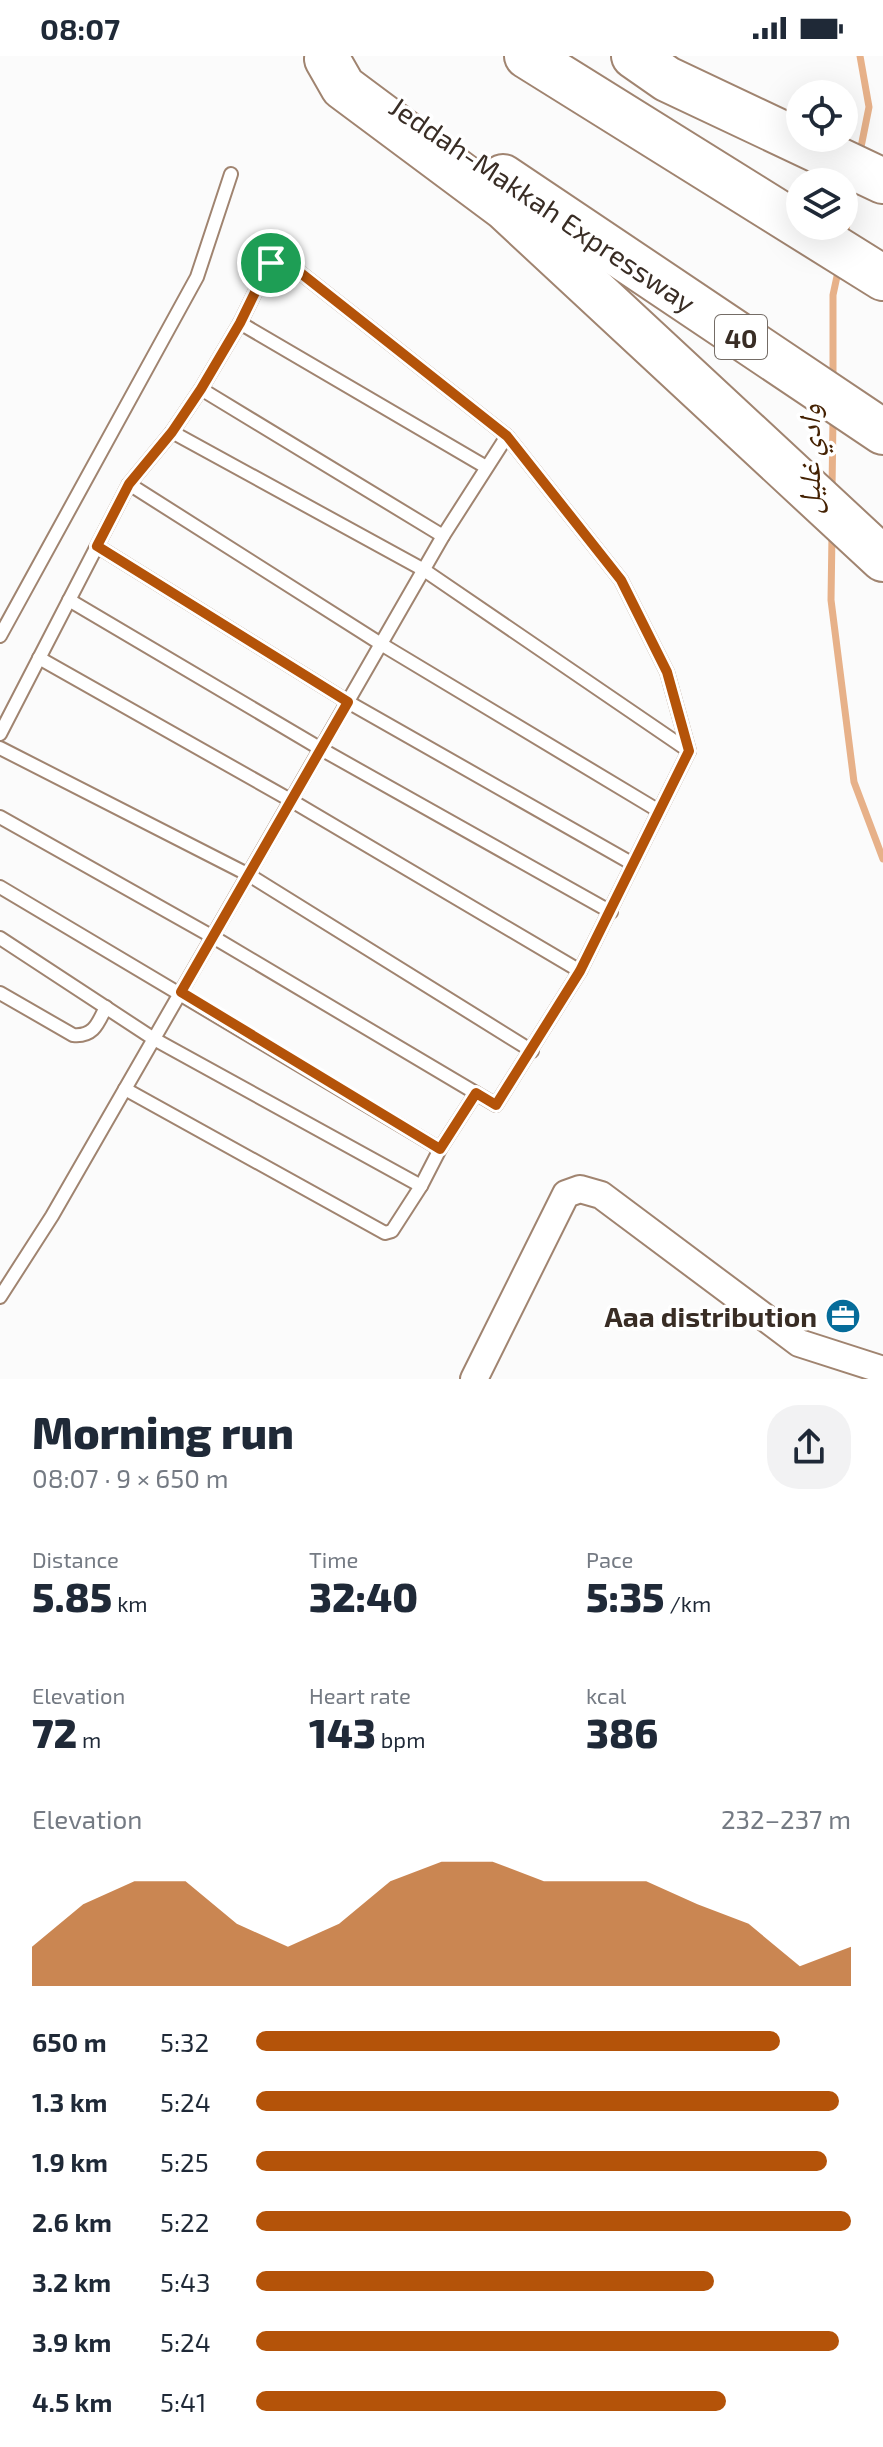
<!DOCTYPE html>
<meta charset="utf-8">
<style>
:root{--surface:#fff;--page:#f2f2f3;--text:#1f2937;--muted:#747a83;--accent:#b45309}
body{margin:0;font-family:"Exo 2","Noto Naskh Arabic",sans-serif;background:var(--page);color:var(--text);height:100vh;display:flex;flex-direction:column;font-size:30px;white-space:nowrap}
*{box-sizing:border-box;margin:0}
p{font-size:26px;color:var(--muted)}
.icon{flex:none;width:44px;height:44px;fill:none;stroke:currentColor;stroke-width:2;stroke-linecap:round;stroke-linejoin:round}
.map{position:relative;height:1323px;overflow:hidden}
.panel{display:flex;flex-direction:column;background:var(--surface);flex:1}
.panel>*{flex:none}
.buttons{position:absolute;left:786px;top:24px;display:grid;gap:16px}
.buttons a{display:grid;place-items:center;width:72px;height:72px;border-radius:50%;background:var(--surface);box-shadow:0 8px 32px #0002;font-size:40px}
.pin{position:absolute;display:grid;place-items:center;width:68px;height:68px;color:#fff;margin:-34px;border:4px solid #fff;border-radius:50%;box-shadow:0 2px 8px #0007}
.round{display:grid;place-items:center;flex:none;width:84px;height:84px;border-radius:32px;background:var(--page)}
.headline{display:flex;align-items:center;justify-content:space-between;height:136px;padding:0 32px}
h1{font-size:44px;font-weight:800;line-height:60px}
.metrics{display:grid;grid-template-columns:repeat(3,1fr);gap:12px;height:136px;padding:8px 32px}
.metrics div{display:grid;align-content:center}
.metrics b{font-size:40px;font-weight:800}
.metrics small{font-size:22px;font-weight:400}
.metrics p{font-size:22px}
.chart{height:224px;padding:16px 32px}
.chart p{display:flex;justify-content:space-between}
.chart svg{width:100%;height:144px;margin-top:8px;fill:var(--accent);opacity:.7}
ul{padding:0 32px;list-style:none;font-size:26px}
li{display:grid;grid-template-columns:128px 96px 1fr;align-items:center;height:60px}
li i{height:20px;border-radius:10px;background:var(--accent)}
.status{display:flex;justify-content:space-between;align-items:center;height:56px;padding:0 40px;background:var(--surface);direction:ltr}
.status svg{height:22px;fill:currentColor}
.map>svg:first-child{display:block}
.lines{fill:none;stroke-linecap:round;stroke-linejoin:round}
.stream{stroke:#e7b189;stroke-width:7}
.lane-casing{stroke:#a08470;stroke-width:16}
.street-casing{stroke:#a08470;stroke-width:30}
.highway-casing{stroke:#a08470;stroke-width:48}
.lane{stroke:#fff;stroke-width:12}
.street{stroke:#fff;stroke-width:26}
.highway{stroke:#fff;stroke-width:44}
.route-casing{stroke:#fff;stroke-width:16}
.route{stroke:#b45309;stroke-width:10}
.labels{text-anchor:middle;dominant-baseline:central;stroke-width:7;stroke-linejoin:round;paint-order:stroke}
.shield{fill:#fff;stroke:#746c66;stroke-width:2}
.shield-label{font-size:26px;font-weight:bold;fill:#392d25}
.street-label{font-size:28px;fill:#392d25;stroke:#fff}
.poi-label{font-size:28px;font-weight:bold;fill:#392d25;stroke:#fff;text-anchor:end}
.water-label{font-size:30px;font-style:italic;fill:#452203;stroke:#fff}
</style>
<div class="status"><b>08:07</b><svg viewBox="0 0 49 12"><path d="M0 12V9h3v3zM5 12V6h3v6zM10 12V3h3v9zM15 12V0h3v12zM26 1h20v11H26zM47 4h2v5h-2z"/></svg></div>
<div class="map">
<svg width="883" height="1323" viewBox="0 0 883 1323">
<rect width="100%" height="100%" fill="#fbfbfb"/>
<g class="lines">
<g class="stream">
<polyline points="860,0 869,51 860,96"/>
<polyline points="845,179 854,128"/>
<polyline points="833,322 833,239 839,211"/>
<polyline points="832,434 833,362"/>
<polyline points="832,478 831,544 854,726 883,803"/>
</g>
<defs>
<g id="lane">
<polyline points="240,267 486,411"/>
<polyline points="172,376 201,333 443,480"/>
<polyline points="507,380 621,524 667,616 689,695"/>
<polyline points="129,428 381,588 659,755"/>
<polyline points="69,544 321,693 611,856"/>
<polyline points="0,580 197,221 231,118"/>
<polyline points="39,602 292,745 580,915"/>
<polyline points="0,678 129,428 172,376 424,514 689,695 633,808 348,646 97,490"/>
<polyline points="0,692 249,819 532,995"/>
<polyline points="0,761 213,881 496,1049 580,915 633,808"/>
<polyline points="0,831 440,1093 421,1130"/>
<polyline points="0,882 154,983 421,1130 392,1175 385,1177 125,1033"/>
<path d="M0,937L73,979C94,981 98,967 106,951"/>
<polyline points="440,1093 476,1037"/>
<polyline points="0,1241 52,1160 443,480 507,380 288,207 280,204 267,212 240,267 201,333"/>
</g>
<polyline id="street" points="474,1323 566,1138 580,1133 601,1139 799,1287 883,1314"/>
<g id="highway">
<polyline points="527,0 883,222"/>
<polyline points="634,0 667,23 883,125"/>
<polyline points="327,3 343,31 504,151 883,503"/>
<polyline points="503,121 883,376"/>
</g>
</defs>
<use href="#lane" class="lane-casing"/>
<use href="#street" class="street-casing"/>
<use href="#highway" class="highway-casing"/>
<use href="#lane" class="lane"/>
<use href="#street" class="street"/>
<use href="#highway" class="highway"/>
</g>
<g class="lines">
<defs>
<polygon id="route" points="280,204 288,207 507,380 621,524 667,616 689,695 580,915 496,1049 476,1037 440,1093 181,936 348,646 97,490 129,428 172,376 201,333 240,267 267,212"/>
</defs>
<use href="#route" class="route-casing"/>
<use href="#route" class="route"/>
</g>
<defs>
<symbol id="office-disc" viewBox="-11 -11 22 22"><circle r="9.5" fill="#066c9a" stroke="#fff"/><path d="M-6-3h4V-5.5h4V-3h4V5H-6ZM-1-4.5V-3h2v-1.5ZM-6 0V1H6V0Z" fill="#fff"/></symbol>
</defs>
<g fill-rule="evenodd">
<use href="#office-disc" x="823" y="1240" width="40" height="40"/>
</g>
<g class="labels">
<rect class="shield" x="715" y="259" width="52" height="44" rx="6"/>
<g class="shield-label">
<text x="741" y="281">40</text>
</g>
<g class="street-label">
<text transform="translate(543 148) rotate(34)">Jeddah-Makkah Expressway</text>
</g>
<g class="poi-label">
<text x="817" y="1260">Aaa distribution</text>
</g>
<g class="water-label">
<text transform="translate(808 403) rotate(-90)">وادي غليل</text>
</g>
</g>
</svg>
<div class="buttons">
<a><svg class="icon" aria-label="locate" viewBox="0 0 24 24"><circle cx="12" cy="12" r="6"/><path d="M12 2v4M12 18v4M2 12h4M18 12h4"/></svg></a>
<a><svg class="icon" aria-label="layers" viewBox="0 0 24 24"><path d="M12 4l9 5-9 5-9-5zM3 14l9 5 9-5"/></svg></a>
</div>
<div class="pin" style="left:271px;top:207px;background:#1e9e55"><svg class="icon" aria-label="arrive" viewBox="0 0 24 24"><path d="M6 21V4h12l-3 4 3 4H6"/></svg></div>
</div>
<section class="panel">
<div class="headline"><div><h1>Morning run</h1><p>08:07 · 9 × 650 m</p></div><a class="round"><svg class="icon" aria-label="share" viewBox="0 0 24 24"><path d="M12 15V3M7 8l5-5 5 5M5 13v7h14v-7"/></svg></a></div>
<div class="metrics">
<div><p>Distance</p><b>5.85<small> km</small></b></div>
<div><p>Time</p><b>32:40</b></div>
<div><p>Pace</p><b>5:35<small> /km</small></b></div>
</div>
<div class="metrics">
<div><p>Elevation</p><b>72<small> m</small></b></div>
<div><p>Heart rate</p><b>143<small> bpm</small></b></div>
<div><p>kcal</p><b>386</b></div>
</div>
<div class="chart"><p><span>Elevation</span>232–237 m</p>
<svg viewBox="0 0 160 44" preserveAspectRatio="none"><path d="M0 44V32L10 19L20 12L30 12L40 25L50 32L60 25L70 12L80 6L90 6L100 12L110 12L120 12L130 19L140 25L150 38L160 32V44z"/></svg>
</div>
<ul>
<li><b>650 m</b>5:32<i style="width:88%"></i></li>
<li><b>1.3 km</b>5:24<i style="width:98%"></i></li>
<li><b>1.9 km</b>5:25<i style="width:96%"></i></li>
<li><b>2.6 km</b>5:22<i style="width:100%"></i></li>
<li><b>3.2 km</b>5:43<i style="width:77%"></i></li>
<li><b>3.9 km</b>5:24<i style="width:98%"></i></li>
<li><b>4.5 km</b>5:41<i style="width:79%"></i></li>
</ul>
</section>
